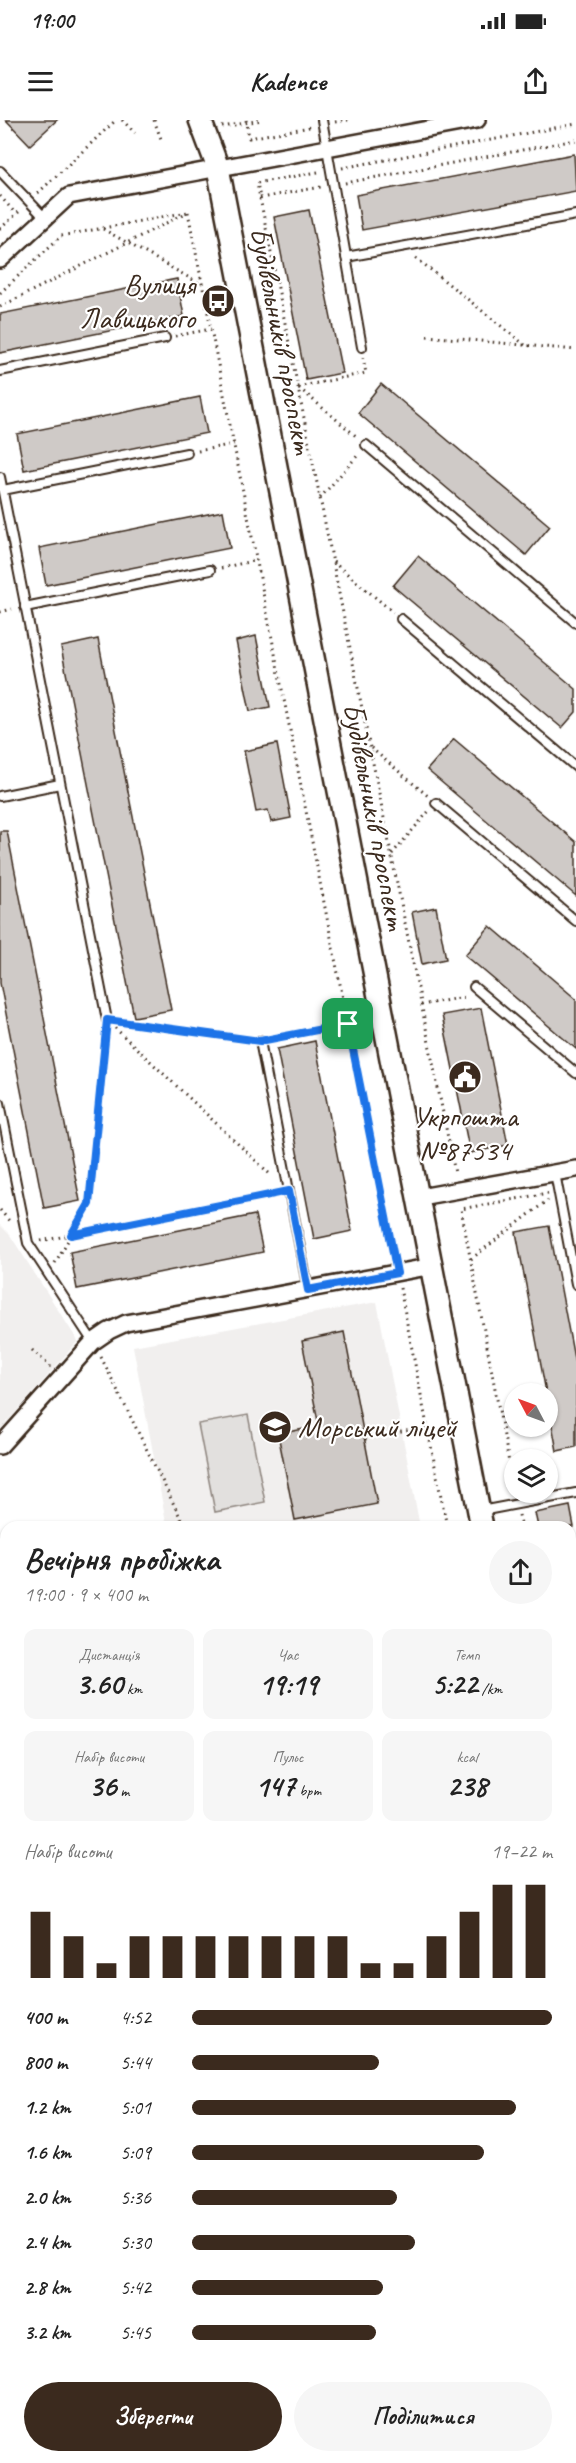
<!DOCTYPE html>
<html lang="uk">
<meta charset="utf-8">
<style>
:root{--surface:#fff;--page:#f6f6f6;--text:#222;--muted:#767676;--accent:#3b2a1e}
body{margin:0;font-family:Caveat,sans-serif;background:var(--page);color:var(--text);height:100vh;display:flex;flex-direction:column;font-size:22px;white-space:nowrap}
*{box-sizing:border-box;margin:0}
p{font-size:20px;color:var(--muted)}
.icon{flex:none;width:33px;height:33px;fill:none;stroke:currentColor;stroke-width:2;stroke-linecap:round;stroke-linejoin:round}
.map{position:relative;flex:1;overflow:hidden}
.side{position:absolute;left:0px;top:1401px;width:576px;height:942px;display:flex;flex-direction:column;background:var(--surface);border-radius:18px 18px 0 0;box-shadow:0 2px 4px #0004}
.side>*{flex:none}
.needle{width:39px;rotate:311deg}
.buttons{position:absolute;left:504px;top:1263px;display:grid;gap:12px}
.buttons a{display:grid;place-items:center;width:54px;height:54px;border-radius:50%;background:var(--surface);box-shadow:0 2px 4px #0004;font-size:30px}
.pin{position:absolute;display:grid;place-items:center;width:51px;height:51px;color:#fff;margin:-26px;border-radius:12px;box-shadow:0 3px 9px #0006}
.round{display:grid;place-items:center;flex:none;width:63px;height:63px;border-radius:32px;background:var(--page)}
.headline{display:flex;align-items:center;justify-content:space-between;height:102px;padding:0 24px}
h1{font-size:33px;font-weight:600;line-height:45px}
.stats{display:grid;grid-template-columns:repeat(3,1fr);gap:9px;height:102px;padding:6px 24px}
.stats div{display:grid;align-content:center;border-radius:12px;background:var(--page);text-align:center}
.stats b{font-size:30px;font-weight:600}
.stats small{font-size:16px;font-weight:400}
.stats p{font-size:16px}
.chart{height:168px;padding:12px 24px}
.chart p{display:flex;justify-content:space-between}
.chart svg{width:100%;height:108px;margin-top:6px;stroke:var(--accent);stroke-width:6}
.action{display:flex;gap:12px;margin-top:auto;padding:12px 24px}
.action a{flex:1;height:69px;border-radius:36px;background:var(--accent);color:#fff;font-size:24px;font-weight:600;line-height:69px;text-align:center}
.action a+a{background:var(--page);color:var(--text)}
ul{padding:0 24px;list-style:none;font-size:20px}
li{display:grid;grid-template-columns:96px 72px 1fr;align-items:center;height:45px}
li i{height:15px;border-radius:8px;background:var(--accent)}
.status{display:flex;justify-content:space-between;align-items:center;height:42px;padding:0 30px;background:var(--surface);direction:ltr}
.status svg{height:16px;fill:currentColor}
header{display:flex;justify-content:space-between;align-items:center;height:78px;padding:0 24px;background:var(--surface);font-size:27px;font-weight:600}
.map>svg:first-child{display:block}
.built{fill:#f1efee}
.green{fill:#e2e0de;stroke:#8e857e;stroke-width:1.5}
.building{fill:#cfcac7;stroke:#3b2a1e;stroke-width:1.5}
.lines{fill:none;stroke-linecap:round;stroke-linejoin:round}
.service-casing{stroke:#3b2a1e;stroke-width:12}
.minor-casing{stroke:#3b2a1e;stroke-width:20}
.secondary-casing{stroke:#3b2a1e;stroke-width:26}
.path{stroke:#3b2a1e;stroke-width:3;stroke-dasharray:1.5 4.5;stroke-linecap:butt}
.service{stroke:#fff;stroke-width:8}
.minor{stroke:#fff;stroke-width:15}
.secondary{stroke:#fff;stroke-width:21}
.route-casing{stroke:#fff;stroke-width:12}
.route{stroke:#1a73e8;stroke-width:8}
.labels{text-anchor:middle;dominant-baseline:central;stroke-width:4.5;stroke-linejoin:round;paint-order:stroke}
.poi-label{font-size:30px;fill:#3b2a1e;stroke:#fff;text-anchor:end}
.street-label{font-size:30px;fill:#3b2a1e;stroke:#fff}
</style>
<div class="status"><b>19:00</b><svg viewBox="0 0 49 12"><path d="M0 12V9h3v3zM5 12V6h3v6zM10 12V3h3v9zM15 12V0h3v12zM26 1h20v11H26zM47 4h2v5h-2z"/></svg></div>
<header><svg class="icon" aria-label="menu" viewBox="0 0 24 24"><path d="M4 6h16M4 12h16M4 18h16"/></svg>Kadence<svg class="icon" aria-label="share" viewBox="0 0 24 24"><path d="M12 15V3M7 8l5-5 5 5M5 13v7h14v-7"/></svg></header>
<div class="map">
<svg width="576" height="2343" viewBox="0 0 576 2343">
<rect width="100%" height="100%" fill="#fff"/>
<filter id="ink" filterUnits="userSpaceOnUse"><feTurbulence type="fractalNoise" baseFrequency=".0167" numOctaves="2"/><feDisplacementMap in="SourceGraphic" scale="12" xChannelSelector="R" yChannelSelector="G"/><feConvolveMatrix kernelMatrix="1 2 1 2 8 2 1 2 1" color-interpolation-filters="sRGB"/></filter>
<g filter="url(#ink)">
<g class="built">
<polygon points="0,1105 10,1115 78,1221 0,1310"/>
<polygon points="377,1182 420,1407 167,1407 133,1226"/>
<polygon points="0,1539 6,1546 6,1743 0,1745"/>
</g>
<polygon class="green" points="248,1295 265,1382 215,1392 198,1304"/>
<g class="building">
<polygon points="6,0 57,0 30,25"/>
<polygon points="574,34 576,71 362,110 356,75"/>
<polygon points="309,90 342,253 306,260 274,97"/>
<polygon points="177,159 184,196 0,233 0,194"/>
<polygon points="381,264 550,406 526,435 358,293"/>
<polygon points="200,277 207,313 24,350 17,314"/>
<polygon points="223,391 230,428 46,465 39,428"/>
<polygon points="418,436 576,569 576,592 562,608 393,466"/>
<polygon points="256,516 270,587 250,591 236,521"/>
<polygon points="98,519 171,890 134,897 61,527"/>
<polygon points="454,619 576,722 576,776 427,650"/>
<polygon points="277,624 291,698 271,702 268,690 256,692 244,631"/>
<polygon points="0,711 7,711 80,1081 44,1088 0,863"/>
<polygon points="436,787 446,839 422,844 412,792"/>
<polygon points="490,806 576,879 576,929 465,835"/>
<polygon points="481,888 508,1025 470,1033 442,895"/>
<polygon points="315,921 352,1111 314,1119 277,929"/>
<polygon points="255,1095 263,1132 77,1169 70,1132"/>
<polygon points="549,1106 576,1249 576,1327 557,1331 516,1112"/>
<polygon points="344,1212 377,1384 295,1400 278,1314 319,1306 302,1221"/>
<polygon points="570,1386 574,1407 538,1407 535,1393"/>
</g>
<g class="lines">
<defs>
<g id="service">
<polyline points="322,0 362,227"/>
<polyline points="0,51 45,98"/>
<polyline points="346,137 576,95"/>
<polyline points="0,251 165,218"/>
<polyline points="366,325 576,503"/>
<polyline points="0,357 107,900"/>
<polyline points="3,370 187,333"/>
<polyline points="25,487 210,450"/>
<polyline points="401,499 576,647"/>
<polyline points="0,676 60,664"/>
<polyline points="436,683 576,801"/>
<polyline points="474,867 576,953"/>
<polyline points="260,921 308,1169"/>
<polyline points="0,983 28,1123 93,1222"/>
<polyline points="555,1053 576,1164"/>
<polyline points="481,1391 576,1373"/>
<polyline points="570,1597 576,1596"/>
<polyline points="570,1760 576,1759"/>
<polyline points="504,2337 506,2343"/>
<polyline points="559,2337 560,2343"/>
</g>
<g id="minor">
<polyline points="0,140 69,76 477,0"/>
<polyline points="420,1077 576,1049"/>
<polyline points="0,1326 93,1222 109,1211 126,1203 433,1146"/>
<polyline points="0,1953 6,1985"/>
<polyline points="73,2337 74,2343"/>
<polyline points="258,2337 259,2343"/>
<polyline points="422,2337 424,2343"/>
</g>
<g id="secondary">
<polyline points="200,0 218,48 482,1407"/>
<polyline points="570,1870 576,1902"/>
</g>
</defs>
<use href="#service" class="service-casing"/>
<use href="#minor" class="minor-casing"/>
<use href="#secondary" class="secondary-casing"/>
<g class="path">
<polyline points="122,0 135,13"/>
<polyline points="154,0 161,19"/>
<polyline points="246,0 249,18 310,7"/>
<polyline points="335,2 348,0"/>
<polyline points="222,7 262,0"/>
<polyline points="342,48 576,4"/>
<polyline points="318,52 257,63 455,1053"/>
<polyline points="345,63 576,20"/>
<polyline points="38,73 116,0"/>
<polyline points="0,76 16,94"/>
<polyline points="260,78 321,67"/>
<polyline points="188,92 394,1138"/>
<polyline points="0,109 21,90"/>
<polyline points="103,109 202,165"/>
<polyline points="416,138 525,225"/>
<polyline points="0,173 61,116 188,92"/>
<polyline points="0,187 184,94"/>
<polyline points="175,216 211,209"/>
<polyline points="427,216 576,230"/>
<polyline points="298,267 366,253 363,238"/>
<polyline points="299,268 356,316"/>
<polyline points="198,331 234,324"/>
<polyline points="320,378 359,334"/>
<polyline points="333,442 393,492"/>
<polyline points="221,448 257,440"/>
<polyline points="0,492 12,489"/>
<polyline points="371,628 428,676"/>
<polyline points="392,734 429,691"/>
<polyline points="421,885 465,877"/>
<polyline points="120,902 248,919"/>
<polyline points="115,908 272,1056"/>
<polyline points="272,919 348,904"/>
<polyline points="0,1090 11,1103"/>
<polyline points="41,1121 278,1073"/>
<polyline points="471,1139 548,1080"/>
<polyline points="55,1143 89,1084 105,914"/>
<polyline points="400,1168 447,1407"/>
<polyline points="32,1230 51,1247"/>
<polyline points="101,1237 185,1407"/>
<polyline points="365,1319 427,1307"/>
<polyline points="514,1369 461,1089 548,1073"/>
<polyline points="519,1395 522,1407"/>
<polyline points="570,1662 576,1694"/>
<polyline points="0,1749 6,1747"/>
<polyline points="570,1999 576,2031"/>
<polyline points="570,2138 576,2137"/>
</g>
<use href="#service" class="service"/>
<use href="#minor" class="minor"/>
<use href="#secondary" class="secondary"/>
</g>
</g>
<g class="lines" filter="url(#ink)">
<defs>
<polygon id="route" points="107,900 260,921 348,904 397,1153 308,1170 289,1071 71,1115 89,1084"/>
</defs>
<use href="#route" class="route-casing"/>
<use href="#route" class="route"/>
</g>
<defs>
<symbol id="bus-disc" viewBox="-11 -11 22 22"><circle r="9.5" fill="#3b2a1e" stroke="#fff"/><path d="M-5-6H5V4H4V6H2V4H-2V6H-4V4H-5ZM-3.5-4V0h7V-4ZM-3.5 1.2v1.5H-2V1.2ZM2 1.2v1.5H3.5V1.2Z" fill="#fff"/></symbol>
<symbol id="civic-disc" viewBox="-11 -11 22 22"><circle r="9.5" fill="#3b2a1e" stroke="#fff"/><path d="M-.6-6.5H3V-4.5H.6V-3L4-1V1h2V6H-6V1h2V-1L-.6-3ZM-1.2 2.5V6h2.4V2.5Z" fill="#fff"/></symbol>
<symbol id="school-disc" viewBox="-11 -11 22 22"><circle r="9.5" fill="#3b2a1e" stroke="#fff"/><path d="M0-5L7-2L0 1L-7-2ZM-4 1L0 2.5L4 1V4Q0 6-4 4Z" fill="#fff"/></symbol>
</defs>
<g fill-rule="evenodd">
<use href="#bus-disc" x="199" y="162" width="38" height="38"/>
<use href="#civic-disc" x="446" y="938" width="38" height="38"/>
<use href="#school-disc" x="256" y="1288" width="38" height="38"/>
</g>
<g class="labels">
<g class="poi-label">
<text x="195" y="164">Вулиця<tspan x="195" dy="34">Лавицького</tspan></text>
<text x="465" y="996" text-anchor="middle">Укрпошта<tspan x="465" dy="34">№87534</tspan></text>
<text x="298" y="1307" text-anchor="start">Морський ліцей</text>
</g>
<g class="street-label">
<text transform="translate(282 220) rotate(79)">Будівельників проспект</text>
<text transform="translate(375 696) rotate(79)">Будівельників проспект</text>
</g>
</g>
</svg>
<div class="buttons">
<a><svg class="needle" viewBox="-14 -14 28 28"><path d="M0-13l5 13h-10z" fill="#e53935"/><path d="M0 13l5-13h-10z" fill="#767676"/></svg></a>
<a><svg class="icon" aria-label="layers" viewBox="0 0 24 24"><path d="M12 4l9 5-9 5-9-5zM3 14l9 5 9-5"/></svg></a>
</div>
<div class="pin" style="left:348px;top:904px;background:#1e9e55"><svg class="icon" aria-label="arrive" viewBox="0 0 24 24"><path d="M6 21V4h12l-3 4 3 4H6"/></svg></div>
<section class="side">
<div class="headline"><div><h1>Вечірня пробіжка</h1><p>19:00 · 9 × 400 m</p></div><a class="round"><svg class="icon" aria-label="share" viewBox="0 0 24 24"><path d="M12 15V3M7 8l5-5 5 5M5 13v7h14v-7"/></svg></a></div>
<div class="stats">
<div><p>Дистанція</p><b>3.60<small> km</small></b></div>
<div><p>Час</p><b>19:19</b></div>
<div><p>Темп</p><b>5:22<small> /km</small></b></div>
</div>
<div class="stats">
<div><p>Набір висоти</p><b>36<small> m</small></b></div>
<div><p>Пульс</p><b>147<small> bpm</small></b></div>
<div><p>kcal</p><b>238</b></div>
</div>
<div class="chart"><p><span>Набір висоти</span>19–22 m</p>
<svg viewBox="0 0 160 44" preserveAspectRatio="none"><path d="M5 44V17M15 44V27M25 44V38M35 44V27M45 44V27M55 44V27M65 44V27M75 44V27M85 44V27M95 44V27M105 44V38M115 44V38M125 44V27M135 44V17M145 44V6M155 44V6"/></svg>
</div>
<ul>
<li><b>400 m</b>4:52<i style="width:100%"></i></li>
<li><b>800 m</b>5:44<i style="width:52%"></i></li>
<li><b>1.2 km</b>5:01<i style="width:90%"></i></li>
<li><b>1.6 km</b>5:09<i style="width:81%"></i></li>
<li><b>2.0 km</b>5:36<i style="width:57%"></i></li>
<li><b>2.4 km</b>5:30<i style="width:62%"></i></li>
<li><b>2.8 km</b>5:42<i style="width:53%"></i></li>
<li><b>3.2 km</b>5:45<i style="width:51%"></i></li>
</ul>
<div class="action"><a>Зберегти</a><a>Поділитися</a></div>
</section>
</div>
